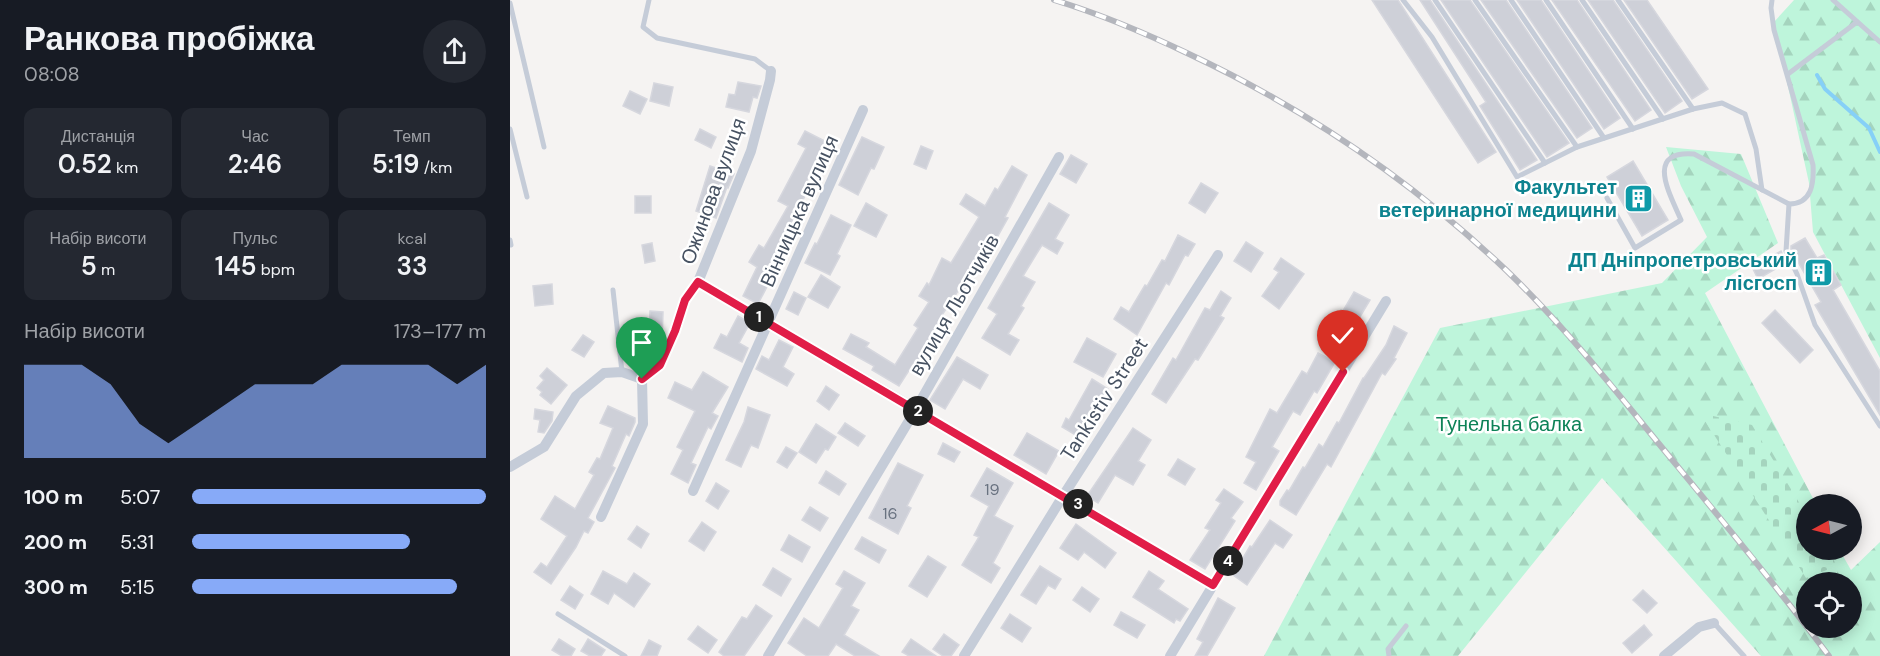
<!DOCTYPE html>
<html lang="uk">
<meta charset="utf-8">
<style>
:root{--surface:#171b24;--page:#242831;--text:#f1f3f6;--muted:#9ea1a6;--accent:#87aaf8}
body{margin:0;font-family:"DM Sans",sans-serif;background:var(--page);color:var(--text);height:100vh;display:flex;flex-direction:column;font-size:22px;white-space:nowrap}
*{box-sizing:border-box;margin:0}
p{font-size:20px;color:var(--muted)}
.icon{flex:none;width:33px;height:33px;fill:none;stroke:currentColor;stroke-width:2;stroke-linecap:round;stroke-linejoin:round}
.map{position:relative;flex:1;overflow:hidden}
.details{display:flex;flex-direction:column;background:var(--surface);width:510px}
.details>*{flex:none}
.needle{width:39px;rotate:263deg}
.buttons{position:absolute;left:1286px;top:494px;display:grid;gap:12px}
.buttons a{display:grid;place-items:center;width:66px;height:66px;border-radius:50%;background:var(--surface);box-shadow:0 3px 15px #0003;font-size:30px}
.pin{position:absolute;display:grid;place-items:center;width:51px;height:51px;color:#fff;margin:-62px -26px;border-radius:50% 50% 50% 0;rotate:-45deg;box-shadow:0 0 6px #0007}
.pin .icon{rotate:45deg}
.km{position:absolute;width:30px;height:30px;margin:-15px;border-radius:50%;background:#222;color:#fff;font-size:16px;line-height:30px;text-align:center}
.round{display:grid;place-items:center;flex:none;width:63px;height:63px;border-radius:32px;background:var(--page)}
.overview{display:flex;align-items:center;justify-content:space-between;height:102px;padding:0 24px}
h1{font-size:33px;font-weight:600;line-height:45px}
.figures{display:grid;grid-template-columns:repeat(3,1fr);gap:9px;height:102px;padding:6px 24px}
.figures div{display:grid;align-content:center;border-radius:12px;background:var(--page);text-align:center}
.figures b{font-size:26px;font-weight:600}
.figures small{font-size:16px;font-weight:400}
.figures p{font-size:16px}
.chart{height:168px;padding:12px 24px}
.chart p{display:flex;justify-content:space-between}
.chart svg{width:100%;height:108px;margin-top:6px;fill:var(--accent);opacity:.7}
ul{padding:0 24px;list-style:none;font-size:20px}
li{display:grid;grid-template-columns:96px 72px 1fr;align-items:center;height:45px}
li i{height:15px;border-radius:8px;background:var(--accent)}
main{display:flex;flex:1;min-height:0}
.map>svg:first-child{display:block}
.forest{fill:url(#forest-firs);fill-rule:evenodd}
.cemetery{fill:url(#cemetery-stones)}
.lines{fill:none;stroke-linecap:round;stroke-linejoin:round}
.stream{stroke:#86d0f7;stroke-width:4}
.building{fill:#ced0d8;stroke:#d6d7de;stroke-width:1.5}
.lane{stroke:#c5ccd8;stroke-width:5}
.street{stroke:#c5ccd8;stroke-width:10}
.rail-casing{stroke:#b4b6bd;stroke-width:6}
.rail{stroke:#fff;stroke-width:4;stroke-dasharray:11;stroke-linecap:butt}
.route-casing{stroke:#fff;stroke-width:12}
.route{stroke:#e11d48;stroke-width:8}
.labels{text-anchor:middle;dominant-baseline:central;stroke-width:5;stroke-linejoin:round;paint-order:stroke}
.number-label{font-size:16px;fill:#697280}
.culture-label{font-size:20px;font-weight:bold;fill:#0d838f;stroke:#fff;text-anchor:end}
.street-label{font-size:20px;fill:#475262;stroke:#fff}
.park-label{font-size:20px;fill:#0d8257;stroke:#fff}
</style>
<main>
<section class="details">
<div class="overview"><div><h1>Ранкова пробіжка</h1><p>08:08</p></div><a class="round"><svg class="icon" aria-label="share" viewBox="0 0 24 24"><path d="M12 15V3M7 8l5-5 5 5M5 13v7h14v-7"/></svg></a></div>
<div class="figures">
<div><p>Дистанція</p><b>0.52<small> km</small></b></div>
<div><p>Час</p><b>2:46</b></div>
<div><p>Темп</p><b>5:19<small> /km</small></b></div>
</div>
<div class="figures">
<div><p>Набір висоти</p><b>5<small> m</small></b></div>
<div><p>Пульс</p><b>145<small> bpm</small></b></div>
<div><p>kcal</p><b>33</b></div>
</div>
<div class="chart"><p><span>Набір висоти</span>173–177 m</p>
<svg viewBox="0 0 160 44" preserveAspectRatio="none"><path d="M0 44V6L10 6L20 6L30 14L40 30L50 38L60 30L70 22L80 14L90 14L100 14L110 6L120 6L130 6L140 6L150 14L160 6V44z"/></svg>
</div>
<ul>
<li><b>100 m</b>5:07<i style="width:100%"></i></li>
<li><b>200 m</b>5:31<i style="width:74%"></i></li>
<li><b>300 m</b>5:15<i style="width:90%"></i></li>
</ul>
</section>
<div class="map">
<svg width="1370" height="656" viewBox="0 0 1370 656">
<defs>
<pattern id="forest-firs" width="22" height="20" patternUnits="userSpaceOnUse" patternTransform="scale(1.5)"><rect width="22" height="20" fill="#bef5db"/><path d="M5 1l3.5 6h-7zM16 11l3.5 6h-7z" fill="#a5d4be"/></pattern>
<pattern id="cemetery-stones" width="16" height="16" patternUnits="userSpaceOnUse" patternTransform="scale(1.5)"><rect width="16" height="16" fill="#bef5db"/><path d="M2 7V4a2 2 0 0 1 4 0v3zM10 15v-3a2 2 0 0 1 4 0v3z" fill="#a5d4be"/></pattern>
</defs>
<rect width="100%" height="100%" fill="#f5f3f2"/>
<g class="forest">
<polygon points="1284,0 1370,0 1370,358 1303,232 1299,183 1264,22"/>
<path d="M1156,147L1231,154L1268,243L1195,293L1306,504H1296V549H1329L1341,570L1370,542V656H1251L1092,478L948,656H754L930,328L1152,283L1197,237L1171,186ZM1296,582H1341V627H1296Z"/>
</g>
<polygon class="cemetery" points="1190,413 1242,425 1296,514 1296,549 1317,549 1327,566 1296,578"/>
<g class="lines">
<polyline class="stream" points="1307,75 1315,89 1359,128 1370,152"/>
</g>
<g class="building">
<polygon points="862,0 888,0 986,152 968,163"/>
<polygon points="910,0 920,0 1027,160 1010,170 970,106 976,102"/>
<polygon points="931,0 960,0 1059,143 1037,157"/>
<polygon points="971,0 996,0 1082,128 1067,138"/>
<polygon points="1007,0 1031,0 1110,118 1094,129"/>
<polygon points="1042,0 1067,0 1141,110 1125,121"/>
<polygon points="1078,0 1103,0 1172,101 1155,113"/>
<polygon points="1114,0 1137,0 1198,89 1182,99"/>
<polygon points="228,82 251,86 247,98 243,97 239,112 216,107 219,94 225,95"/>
<polygon points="144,83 163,87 159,106 140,101"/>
<polygon points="120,91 137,99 130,114 113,106"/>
<polygon points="190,129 206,137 201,148 185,140"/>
<polygon points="295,131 315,141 293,190 297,192 280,225 287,229 248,304 233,296 247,267 239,262 249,245 254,248 278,206 268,201 296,148 288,144"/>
<polygon points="352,137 374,147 364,169 361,168 348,195 329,185"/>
<polygon points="411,146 423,151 416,169 404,164"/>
<polygon points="561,155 577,164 566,183 550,174"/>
<polygon points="1123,161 1158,220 1132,236 1097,177"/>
<polygon points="200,166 224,174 218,188 217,187 206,218 186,211"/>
<polygon points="502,166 517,175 495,217 498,218 484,243 478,239 455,277 461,281 452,294 448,291 432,315 435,317 418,347 408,363 405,361 389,386 362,370 364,366 333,349 341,334 359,343 356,347 385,365 408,328 404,325 419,302 409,296 417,283 419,285 432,258 441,263 469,217 450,204 456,194 475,206 485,188 488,190"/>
<polygon points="691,183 708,193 695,213 679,203"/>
<rect x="125" y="196" width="16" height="17"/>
<polygon points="356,203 377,215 366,237 344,226"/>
<polygon points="539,203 559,215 545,239 553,243 547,254 532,245 513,276 525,282 511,306 514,308 498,334 509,340 500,355 472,338 487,314 478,308"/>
<polygon points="321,215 341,225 327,254 330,256 320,275 295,263 305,243 307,244"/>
<polygon points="668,235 685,244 678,256 675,255 659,285 656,283 627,335 604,319 611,307 619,312 635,285 637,286 652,260 655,261"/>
<polygon points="1295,238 1307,258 1314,255 1331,285 1323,290 1370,371 1370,415 1305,305 1311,302 1281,250 1281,246"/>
<polygon points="736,242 753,253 741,272 724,261"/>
<polygon points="142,243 145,261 135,263 132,245"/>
<polygon points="1271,251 1276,263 1248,279 1242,267"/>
<polygon points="771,258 794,274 769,309 752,296 769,272 764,269"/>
<polygon points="311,275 330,287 318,308 298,297"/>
<polygon points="42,284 43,304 25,306 23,286"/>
<polygon points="711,291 721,298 710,316 714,318 688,360 685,359 656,403 642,394 663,358 666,360 695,308 700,310"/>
<polygon points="284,292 296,298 288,315 276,309"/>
<polygon points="844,292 860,300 848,320 852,323 837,347 816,334 831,310 833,311"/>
<polygon points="1265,310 1303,350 1290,363 1252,323"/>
<polygon points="140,311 153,312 152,342 146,356 134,355 136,333 139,333"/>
<polygon points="228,316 240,323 229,343 238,348 232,362 204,348 211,334 217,337"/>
<polygon points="884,326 897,333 884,358 886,359 875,375 872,373 821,467 817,464 786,515 770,505 770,501 777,490 779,491 793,467 795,468 809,444 813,447 827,422 829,423 853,378 854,378 876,345"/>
<polygon points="73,335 84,342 74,357 62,350"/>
<polygon points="577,338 606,354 593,377 564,362"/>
<polygon points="269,340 283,347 273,367 284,374 277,386 246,369 252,356 259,360"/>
<polygon points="808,353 825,362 807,393 804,391 790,415 783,411 762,447 769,451 746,490 734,483 746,462 736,457 760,409 767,413 792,371 797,374"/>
<polygon points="447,357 478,375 470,389 453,379 435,409 420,400"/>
<polygon points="37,368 57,385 41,404 30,395 32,392 27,388 34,380 30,376"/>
<polygon points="193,372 218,387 202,413 208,416 201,429 198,427 181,463 186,465 178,483 161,474 173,450 167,447 185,411 158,398 165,382 182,390"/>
<polygon points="582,379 598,389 569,437 552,427 556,418 559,420"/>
<polygon points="316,386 329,395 319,410 307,401"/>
<polygon points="98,406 125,418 125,422 119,436 116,434 102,466 105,468 78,518 84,522 78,533 74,531 66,547 41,584 24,572 31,563 37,567 57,536 31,519 45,496 65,509 84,475 79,472 87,458 90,459 103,428 90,423"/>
<polygon points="238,407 260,415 248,448 241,445 231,467 216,460 234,422"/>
<polygon points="25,409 43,412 42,421 34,433 28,432 30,420 24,419"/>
<polygon points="335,423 355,436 348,446 328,433"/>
<polygon points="306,424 326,437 318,450 315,449 306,463 289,452"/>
<polygon points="623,428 641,440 628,461 635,465 623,485 605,475 588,503 577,496"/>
<polygon points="517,433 549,451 536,474 504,455"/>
<polygon points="433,443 450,452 444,462 428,454"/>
<polygon points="276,447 287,453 277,468 267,462"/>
<polygon points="668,459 685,469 675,485 658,475"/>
<polygon points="388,463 413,475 397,506 401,508 388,534 359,518"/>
<polygon points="477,468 503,483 484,516 503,526 483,563 490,568 481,583 452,565 469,537 464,535 479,506 461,496"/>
<polygon points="316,471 336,484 329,495 309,483"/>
<polygon points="206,483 219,491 208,509 196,501"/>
<polygon points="714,489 733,502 721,518 725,521 695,569 680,560 700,530 695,528 711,503 706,500"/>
<polygon points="300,507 318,518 310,531 292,520"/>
<polygon points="760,520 782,535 773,548 765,543 737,585 723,575 740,546 742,547"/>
<polygon points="192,522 206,532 194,551 179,541"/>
<polygon points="566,524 606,553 595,568 574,552 568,560 550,548"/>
<polygon points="127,526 139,534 131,548 118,539"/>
<polygon points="279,535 300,547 292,562 271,550"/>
<polygon points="352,537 376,550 369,563 345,549"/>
<polygon points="418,556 436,567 417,597 399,586"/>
<polygon points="530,566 551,579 545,589 538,585 526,604 511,595"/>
<polygon points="263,568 281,579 271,596 253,585"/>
<polygon points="93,571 117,584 124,573 140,584 124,607 104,593 98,604 81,594"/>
<polygon points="334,571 355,583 341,606 349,610 334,635 369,656 345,656 326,644 318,656 297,656 278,643 294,618 309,628 333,588 326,584"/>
<polygon points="639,571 654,581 648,589 678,609 670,621 666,619 664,623 623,597"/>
<polygon points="60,586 73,595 65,609 51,600"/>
<polygon points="572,587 589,599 580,612 563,600"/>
<polygon points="1133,590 1147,603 1137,613 1123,600"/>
<polygon points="708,598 725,608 697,656 685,656 693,642 687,639"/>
<polygon points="246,605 262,616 234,656 214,656 209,652 232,617 237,619"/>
<polygon points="611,612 635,625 627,638 604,625"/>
<polygon points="500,614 521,628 512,642 491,628"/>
<polygon points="1134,625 1142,635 1122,653 1113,643"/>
<polygon points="188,626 207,640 198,653 178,639"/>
<polygon points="434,634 449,645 441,656 433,656 423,649"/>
<polygon points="49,639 65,649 61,656 52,656 42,650"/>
<polygon points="78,639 95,650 91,656 80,656 71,651"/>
<polygon points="401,639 426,656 399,656 392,652"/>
<polygon points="139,640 151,646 147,656 131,656"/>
</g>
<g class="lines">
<g class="lane">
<polyline points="139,0 133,27 147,38 245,59 261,71"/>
<polyline points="893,0 922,37 1007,177 1067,147 1183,109 1212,103 1235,114 1246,149 1252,190"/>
<polyline points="925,0 1035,163"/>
<polyline points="965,0 1067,147"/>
<polyline points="1001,0 1094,138"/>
<polyline points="1036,0 1123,129"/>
<polyline points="1072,0 1153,119"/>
<polyline points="1108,0 1183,109"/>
<polyline points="1323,0 1370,42"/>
<polyline points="0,3 34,147"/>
<polyline points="1278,74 1347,22"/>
<polyline points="0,129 17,197"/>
<path d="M1097,198L1125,248L1171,220C1160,194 1134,150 1184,154L1279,204C1302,204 1304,183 1303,165L1264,30L1261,8L1262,0"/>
<polyline points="1279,204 1276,251 1287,274 1305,325 1370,426"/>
<polyline points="0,240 1,245"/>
<polyline points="103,290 112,372"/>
<polyline points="406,409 703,585"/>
<polyline points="48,614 115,656"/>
<polyline points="1204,623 1234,656"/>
<polyline points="879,656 878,649 896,626"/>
</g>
<g class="street">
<polyline points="188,282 406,409"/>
<polyline points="0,467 34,447 66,396 94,373 112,372 132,379"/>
<polyline points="183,491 353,110"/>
<polyline points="91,517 133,424 132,379 150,365 165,331 175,300 188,282 241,151 260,80 261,71"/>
<polyline points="258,656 406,409 549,157"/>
<polyline points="454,656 553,496 708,255"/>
<polyline points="660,656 876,301"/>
<polyline points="1154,656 1189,627 1204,623"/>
</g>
<defs>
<g id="rail">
<path d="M544,0C590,14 635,33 679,54C796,109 902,181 996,270C1050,322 1098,381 1145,439C1196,501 1247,562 1296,626"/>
<polyline points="1297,627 1319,656"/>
</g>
</defs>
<use href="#rail" class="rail-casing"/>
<use href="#rail" class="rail"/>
</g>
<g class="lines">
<defs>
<polyline id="route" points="132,379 150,365 165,331 175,300 188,282 703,585 833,372"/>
</defs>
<use href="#route" class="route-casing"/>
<use href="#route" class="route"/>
</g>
<defs>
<symbol id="building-square" viewBox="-11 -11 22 22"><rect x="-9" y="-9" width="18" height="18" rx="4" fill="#0f9aa8" stroke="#fff"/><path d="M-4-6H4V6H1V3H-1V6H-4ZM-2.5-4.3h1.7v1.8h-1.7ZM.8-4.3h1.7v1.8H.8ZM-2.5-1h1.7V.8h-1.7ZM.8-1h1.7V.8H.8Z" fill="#fff"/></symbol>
</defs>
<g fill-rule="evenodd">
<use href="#building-square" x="1112" y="182" width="33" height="33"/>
<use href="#building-square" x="1292" y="256" width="33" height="33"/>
</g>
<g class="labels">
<g class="number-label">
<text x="482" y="489">19</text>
<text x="380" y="513">16</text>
</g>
<g class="culture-label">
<text x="1107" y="187">Факультет<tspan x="1107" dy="23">ветеринарної медицини</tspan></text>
<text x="1287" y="260">ДП Дніпропетровський<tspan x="1287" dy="23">лісгосп</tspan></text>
</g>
<g class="street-label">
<text transform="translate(203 191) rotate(-70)">Ожинова вулиця</text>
<text transform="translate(289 211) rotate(-66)">Вінницька вулиця</text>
<text transform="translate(444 305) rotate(-60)">вулиця Льотчиків</text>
<text transform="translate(594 399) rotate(-57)">Tankistiv Street</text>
</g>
<g class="park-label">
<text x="999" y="424">Тунельна балка</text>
</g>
</g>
</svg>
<div class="buttons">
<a><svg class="needle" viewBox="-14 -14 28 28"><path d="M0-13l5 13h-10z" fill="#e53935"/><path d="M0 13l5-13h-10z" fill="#9ea1a6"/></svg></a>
<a><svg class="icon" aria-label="locate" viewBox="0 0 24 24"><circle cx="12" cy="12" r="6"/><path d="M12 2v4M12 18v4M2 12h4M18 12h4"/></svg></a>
</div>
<div class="pin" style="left:132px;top:379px;background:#1e9e55"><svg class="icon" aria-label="arrive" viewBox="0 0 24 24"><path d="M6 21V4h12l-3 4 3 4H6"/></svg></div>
<div class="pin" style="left:833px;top:372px;background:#d93025"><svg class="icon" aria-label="check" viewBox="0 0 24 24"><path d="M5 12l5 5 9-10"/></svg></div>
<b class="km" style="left:249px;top:317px">1</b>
<b class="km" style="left:408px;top:411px">2</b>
<b class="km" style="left:568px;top:504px">3</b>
<b class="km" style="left:718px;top:561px">4</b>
</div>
</main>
